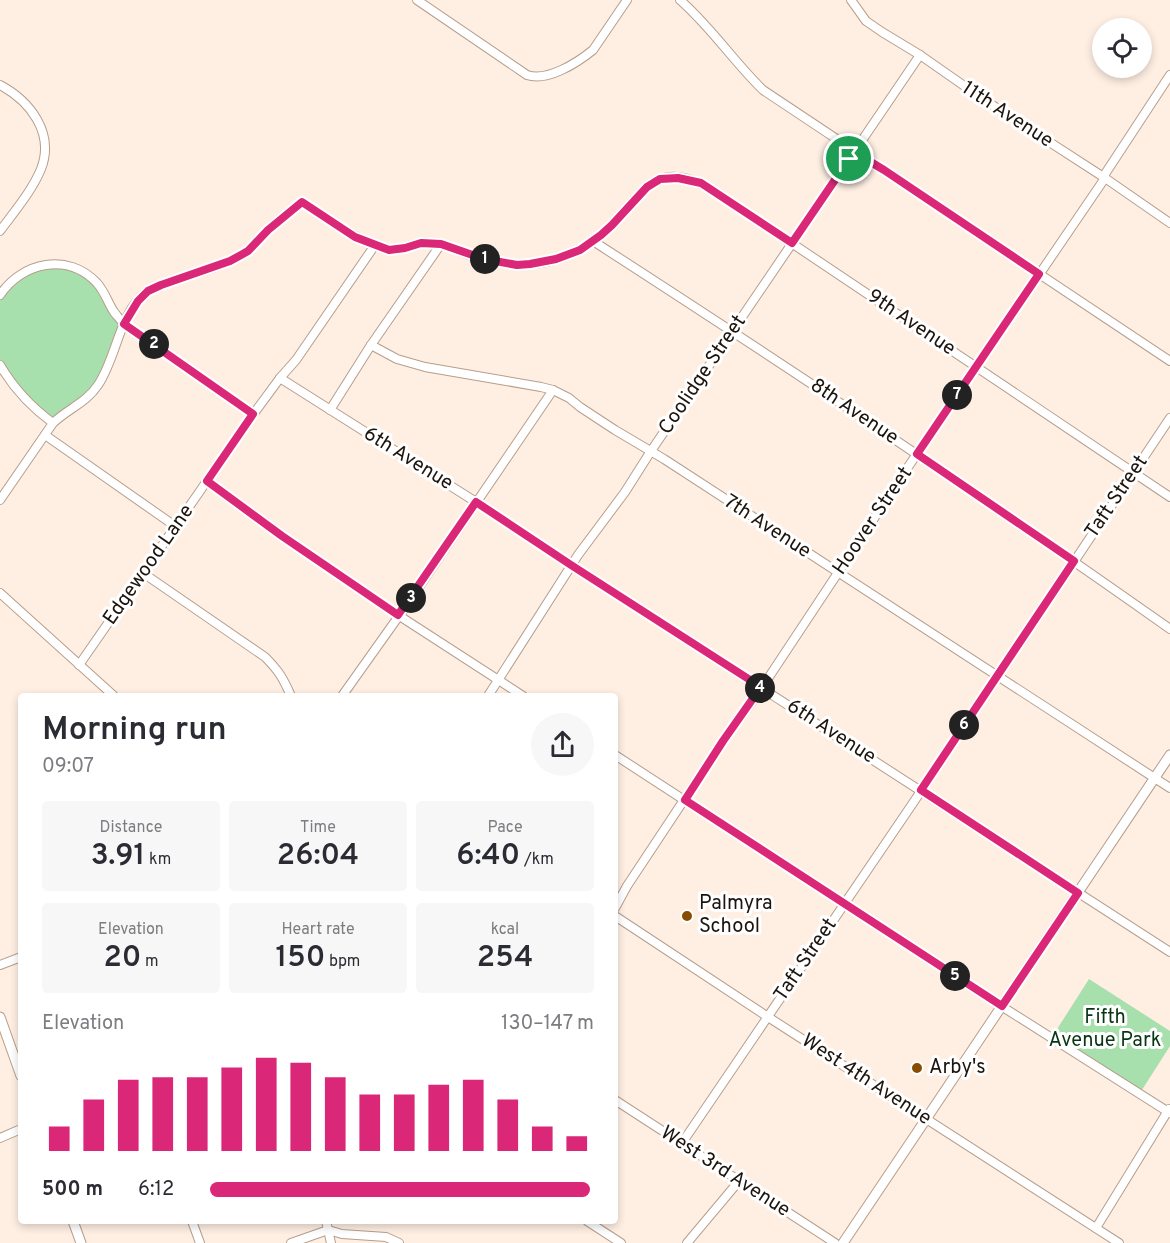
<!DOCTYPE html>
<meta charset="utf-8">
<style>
:root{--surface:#fff;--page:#f7f7f7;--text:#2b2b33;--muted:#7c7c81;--accent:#db2777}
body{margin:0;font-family:Overpass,sans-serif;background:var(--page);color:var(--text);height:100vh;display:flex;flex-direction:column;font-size:22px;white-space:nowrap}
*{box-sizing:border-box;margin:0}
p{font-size:20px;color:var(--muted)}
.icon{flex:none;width:33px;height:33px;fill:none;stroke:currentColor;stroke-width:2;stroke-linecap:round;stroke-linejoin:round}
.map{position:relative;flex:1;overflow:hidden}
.details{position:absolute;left:18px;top:693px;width:600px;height:531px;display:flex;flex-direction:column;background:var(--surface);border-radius:6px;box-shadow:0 3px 9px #0003}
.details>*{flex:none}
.buttons{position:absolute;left:1092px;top:18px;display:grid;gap:12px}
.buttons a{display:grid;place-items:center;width:60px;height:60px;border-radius:50%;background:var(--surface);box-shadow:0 3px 9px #0003;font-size:30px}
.pin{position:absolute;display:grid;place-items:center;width:51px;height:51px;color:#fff;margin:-26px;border:3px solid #fff;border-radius:50%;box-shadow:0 2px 6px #0007}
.km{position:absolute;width:30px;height:30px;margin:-15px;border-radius:50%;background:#222;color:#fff;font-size:16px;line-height:30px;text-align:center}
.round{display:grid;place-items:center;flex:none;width:63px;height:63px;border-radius:32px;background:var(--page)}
.head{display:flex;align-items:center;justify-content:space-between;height:102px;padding:0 24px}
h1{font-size:33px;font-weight:600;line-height:45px}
.figures{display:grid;grid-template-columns:repeat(3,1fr);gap:9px;height:102px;padding:6px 24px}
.figures div{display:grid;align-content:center;border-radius:6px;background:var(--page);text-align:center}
.figures b{font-size:30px;font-weight:600}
.figures small{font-size:16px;font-weight:400}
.figures p{font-size:16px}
.chart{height:168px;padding:12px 24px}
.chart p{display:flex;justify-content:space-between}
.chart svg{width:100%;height:108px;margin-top:6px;stroke:var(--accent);stroke-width:6}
ul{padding:0 24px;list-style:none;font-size:20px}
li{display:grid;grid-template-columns:96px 72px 1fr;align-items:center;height:45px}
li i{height:15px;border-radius:8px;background:var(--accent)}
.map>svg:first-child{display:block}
.green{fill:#a7dfad}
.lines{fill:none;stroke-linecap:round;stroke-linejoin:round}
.minor-casing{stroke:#b69e8c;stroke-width:10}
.major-casing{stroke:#b69e8c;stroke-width:11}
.minor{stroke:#fff;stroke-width:8}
.major{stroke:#fff;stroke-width:9}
.route-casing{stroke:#fff;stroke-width:12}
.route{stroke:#db2777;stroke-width:8}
.poi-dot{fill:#874e02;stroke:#fff;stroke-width:2}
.labels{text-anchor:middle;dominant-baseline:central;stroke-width:6;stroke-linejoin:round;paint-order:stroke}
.street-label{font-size:20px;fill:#1c140d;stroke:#fff}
.poi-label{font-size:20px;fill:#1c140d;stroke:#fff;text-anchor:start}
.park-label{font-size:20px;fill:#083513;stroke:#fff}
</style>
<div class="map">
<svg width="1170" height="1243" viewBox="0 0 1170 1243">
<rect width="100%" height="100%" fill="#ffefe3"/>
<g class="green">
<polygon points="64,266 92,279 122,323 99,383 53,422 40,413 0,364 0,296 31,269"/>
<polygon points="1089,979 1170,1031 1170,1046 1140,1093 1052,1037"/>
</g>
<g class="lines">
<defs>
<g id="minor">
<path d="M417,0L527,75C547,82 577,63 593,50L627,0"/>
<path d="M680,0C711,27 734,62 763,90L1170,361"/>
<polyline points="851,0 866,21 882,32 920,55 983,99 1105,178 1170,223"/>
<path d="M0,85C30,101 55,133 41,169C32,191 14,212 0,231"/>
<path d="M593,241C788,367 981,495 1170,629"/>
<path d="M0,295C22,262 68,252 97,283C105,292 108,303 114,312C117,316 120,319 123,323L253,414"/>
<polyline points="371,345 397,359 425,367 541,387 553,390 569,398 580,407 615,430 664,459 1170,788"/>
<path d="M0,365C14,389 31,407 53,423"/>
<polyline points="280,378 476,502 571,565 1170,952"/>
<polyline points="330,410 371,345 441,244"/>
<polyline points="45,435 175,526"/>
<polyline points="207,481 282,536 398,615 523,696"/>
<path d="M0,500L53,423C69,408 86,403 98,385C117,357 119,313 146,292C153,287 163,284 171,281C191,274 213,270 232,260C247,253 256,242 267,231C277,220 290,211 302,202C330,220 353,238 385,249C397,253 409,244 421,243C424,242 427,243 430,243C444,244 456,250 469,255C496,264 527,268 555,260C577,253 597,241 612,224C648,187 659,158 714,191L1170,497"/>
<path d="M143,573L265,657C279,671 283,678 291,696"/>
<polyline points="0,593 114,696"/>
<polyline points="79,665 200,491 241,431 280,378 296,360 375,245"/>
<polyline points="342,696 406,606 553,390"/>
<polyline points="488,696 578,555 625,492 651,451 920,55"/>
<polyline points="615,755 987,997 1170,1113"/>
<polyline points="615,908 627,886 723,741 757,695 906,470 1105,178 1105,174 1170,75"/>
<polyline points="615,916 768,1017 1119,1243"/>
<polyline points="0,965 21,957"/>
<polyline points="615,1100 835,1243"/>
<polyline points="0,1138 21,1129"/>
<polyline points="682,1143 913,803 1170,418"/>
<polyline points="192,1221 200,1243"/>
<polyline points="326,1221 331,1243"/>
<polyline points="587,1221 621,1243"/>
<polyline points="1096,1228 1169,1109"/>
<polyline points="291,1243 328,1230 342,1234 386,1237 399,1243"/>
<polyline points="687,1243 739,1181"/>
</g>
<g id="major">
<polyline points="0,1017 21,1076"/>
<polyline points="73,1221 81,1243"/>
<polyline points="843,1243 1170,755"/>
</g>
</defs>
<use href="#minor" class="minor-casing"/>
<use href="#major" class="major-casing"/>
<use href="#minor" class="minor"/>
<use href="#major" class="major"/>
</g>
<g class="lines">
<defs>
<polygon id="route" points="854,152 884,170 1039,274 917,454 1074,561 921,790 1078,893 1002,1006 685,800 723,741 761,687 571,565 476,502 398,615 282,536 207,481 253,414 124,324 138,301 148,291 161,285 230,261 241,255 248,251 268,230 302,202 355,237 389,250 405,248 421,243 441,244 484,259 517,265 530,264 556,259 580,250 601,235 612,225 647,187 660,179 678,178 701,183 792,243"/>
</defs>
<use href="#route" class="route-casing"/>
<use href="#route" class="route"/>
</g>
<g class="poi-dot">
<circle cx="687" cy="916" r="6"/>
<circle cx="917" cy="1068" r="6"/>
</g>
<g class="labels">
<g class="street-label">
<text transform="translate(1007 115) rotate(33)">11th Avenue</text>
<text transform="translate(911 323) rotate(34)">9th Avenue</text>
<text transform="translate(703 375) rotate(-56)">Coolidge Street</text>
<text transform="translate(854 412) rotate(34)">8th Avenue</text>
<text transform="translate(408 459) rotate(32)">6th Avenue</text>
<text transform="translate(1117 497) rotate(-56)">Taft Street</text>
<text transform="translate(873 521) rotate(-56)">Hoover Street</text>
<text transform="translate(767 527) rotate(33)">7th Avenue</text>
<text transform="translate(149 565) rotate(-55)">Edgewood Lane</text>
<text transform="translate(831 732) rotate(33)">6th Avenue</text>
<text transform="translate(806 960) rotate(-56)">Taft Street</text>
<text transform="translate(866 1080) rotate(33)">West 4th Avenue</text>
<text transform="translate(725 1172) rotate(33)">West 3rd Avenue</text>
</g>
<g class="poi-label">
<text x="699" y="904">Palmyra<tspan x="699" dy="23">School</tspan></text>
<text x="929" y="1068">Arby's</text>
</g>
<g class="park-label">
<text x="1105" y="1018">Fifth<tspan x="1105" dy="23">Avenue Park</tspan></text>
</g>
</g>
</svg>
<div class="buttons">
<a><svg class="icon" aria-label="locate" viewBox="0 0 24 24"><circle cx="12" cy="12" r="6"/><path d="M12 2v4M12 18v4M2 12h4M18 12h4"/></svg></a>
</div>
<div class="pin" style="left:849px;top:159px;background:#1e9e55"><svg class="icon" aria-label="arrive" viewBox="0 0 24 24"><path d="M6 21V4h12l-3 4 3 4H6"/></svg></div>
<b class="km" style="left:485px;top:259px">1</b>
<b class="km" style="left:154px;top:344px">2</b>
<b class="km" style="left:411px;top:598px">3</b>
<b class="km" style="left:760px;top:688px">4</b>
<b class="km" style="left:955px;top:976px">5</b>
<b class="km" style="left:964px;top:725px">6</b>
<b class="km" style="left:957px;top:395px">7</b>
<section class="details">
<div class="head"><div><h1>Morning run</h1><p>09:07</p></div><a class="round"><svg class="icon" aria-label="share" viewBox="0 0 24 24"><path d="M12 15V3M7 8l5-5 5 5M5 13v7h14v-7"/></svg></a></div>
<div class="figures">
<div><p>Distance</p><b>3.91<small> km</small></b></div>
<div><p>Time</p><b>26:04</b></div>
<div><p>Pace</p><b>6:40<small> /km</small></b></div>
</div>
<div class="figures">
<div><p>Elevation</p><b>20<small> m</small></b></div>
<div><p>Heart rate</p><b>150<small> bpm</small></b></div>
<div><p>kcal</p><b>254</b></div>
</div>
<div class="chart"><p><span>Elevation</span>130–147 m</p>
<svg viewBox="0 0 160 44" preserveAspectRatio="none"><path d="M5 44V34M15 44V23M25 44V15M35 44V14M45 44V14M55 44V10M65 44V6M75 44V8M85 44V14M95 44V21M105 44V21M115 44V17M125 44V15M135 44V23M145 44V34M155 44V38"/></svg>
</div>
<ul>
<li><b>500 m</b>6:12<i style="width:99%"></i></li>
</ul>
</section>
</div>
